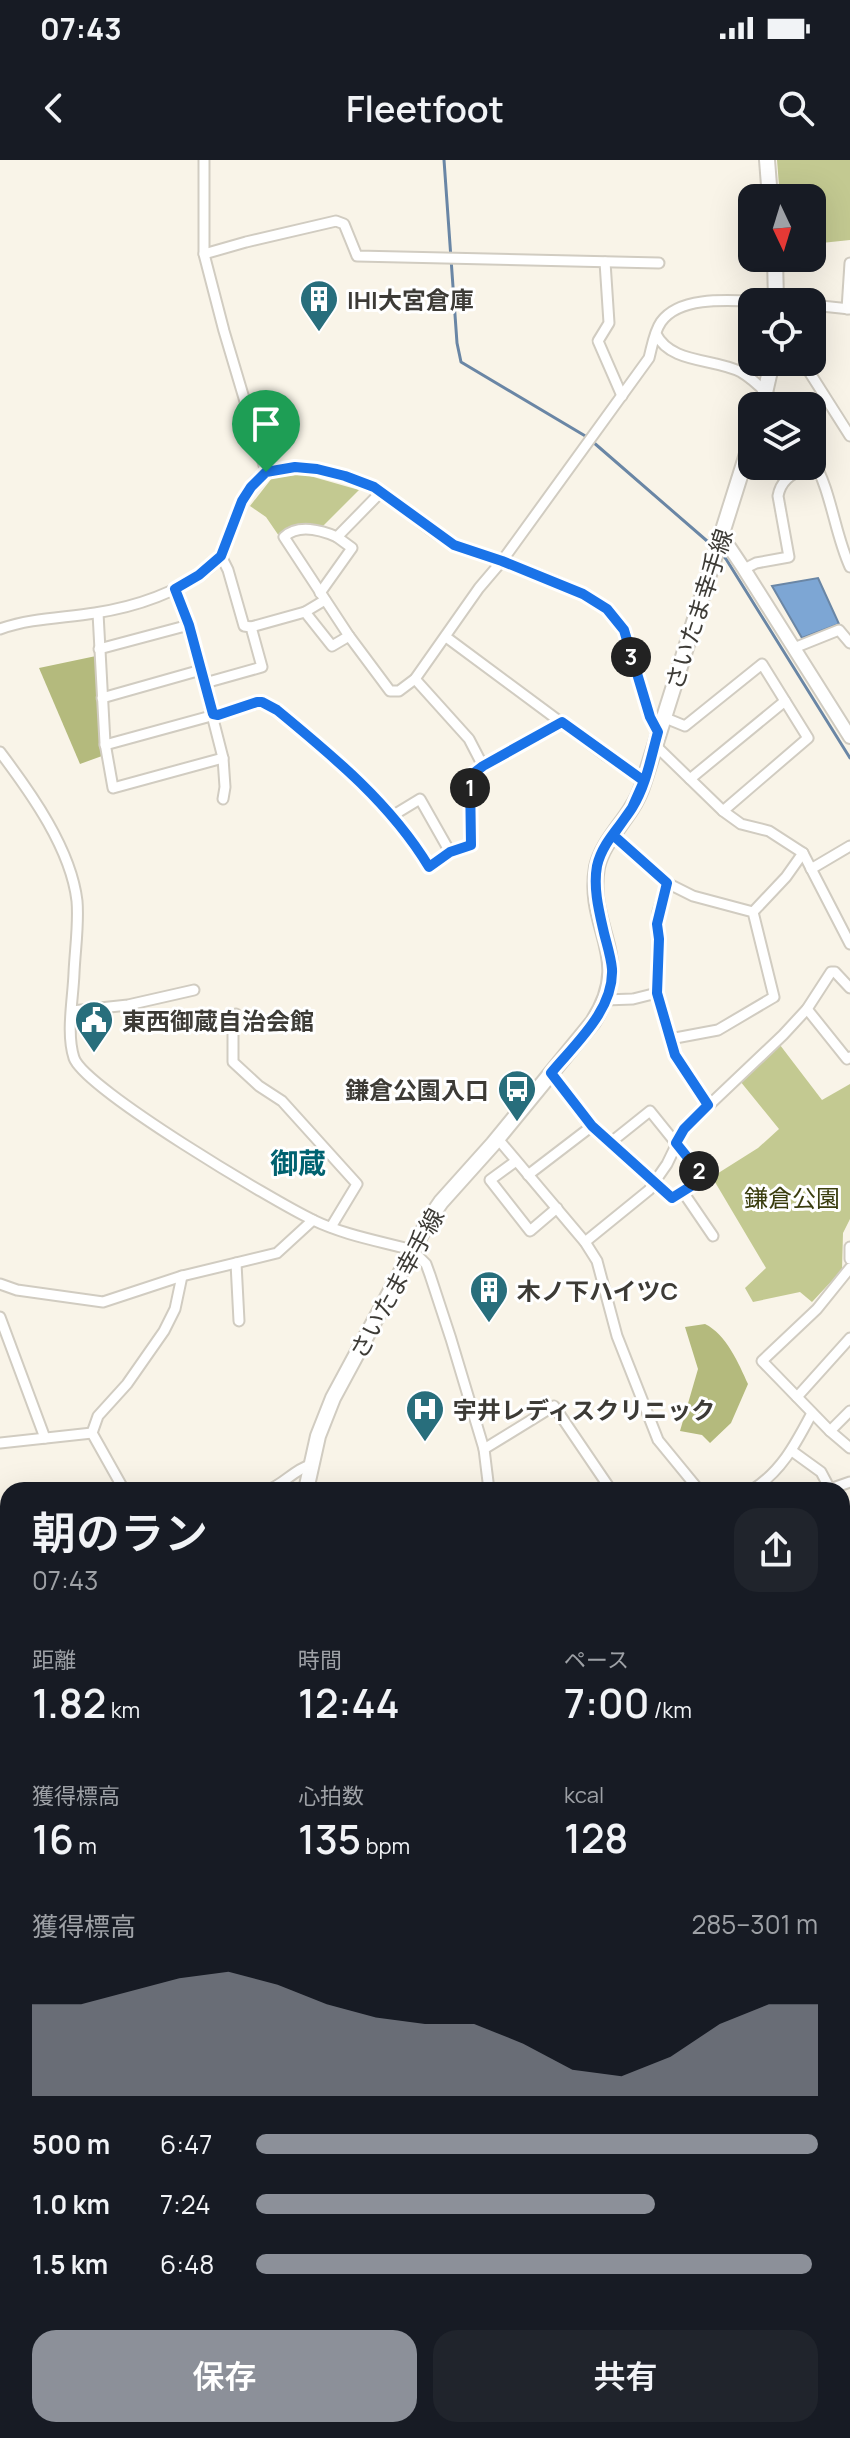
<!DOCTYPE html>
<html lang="ja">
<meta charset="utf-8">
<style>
:root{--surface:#171b24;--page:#20242c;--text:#f1f3f6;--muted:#9ea1a6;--accent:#8c9099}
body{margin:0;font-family:Manrope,"Noto Sans JP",sans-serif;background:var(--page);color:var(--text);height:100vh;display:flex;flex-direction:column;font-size:30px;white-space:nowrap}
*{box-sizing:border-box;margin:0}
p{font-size:26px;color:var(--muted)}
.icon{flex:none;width:44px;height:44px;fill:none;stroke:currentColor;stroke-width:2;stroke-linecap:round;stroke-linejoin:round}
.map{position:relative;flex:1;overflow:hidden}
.side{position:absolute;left:0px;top:1322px;width:850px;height:956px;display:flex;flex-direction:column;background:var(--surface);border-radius:24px 24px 0 0;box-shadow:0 8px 32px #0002}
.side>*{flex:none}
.needle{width:52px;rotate:176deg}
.controls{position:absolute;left:738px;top:24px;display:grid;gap:16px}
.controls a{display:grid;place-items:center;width:88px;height:88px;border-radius:16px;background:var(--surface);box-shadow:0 8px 32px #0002;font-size:40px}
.pin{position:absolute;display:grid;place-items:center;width:68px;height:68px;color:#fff;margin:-82px -34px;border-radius:50% 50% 50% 0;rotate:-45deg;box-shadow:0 0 8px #0007}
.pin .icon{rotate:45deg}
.km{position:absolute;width:40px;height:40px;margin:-20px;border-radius:50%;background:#222;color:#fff;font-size:22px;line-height:40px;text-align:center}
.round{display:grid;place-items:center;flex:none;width:84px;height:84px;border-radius:24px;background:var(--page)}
.head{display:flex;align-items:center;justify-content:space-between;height:136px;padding:0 32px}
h1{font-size:44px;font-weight:600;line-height:60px}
.stats{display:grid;grid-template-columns:repeat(3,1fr);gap:12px;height:136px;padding:8px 32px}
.stats div{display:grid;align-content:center}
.stats b{font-size:40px;font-weight:600}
.stats small{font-size:22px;font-weight:400}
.stats p{font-size:22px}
.chart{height:224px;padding:16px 32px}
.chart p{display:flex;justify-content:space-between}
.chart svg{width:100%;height:144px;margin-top:8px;fill:var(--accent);opacity:.7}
.action{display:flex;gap:16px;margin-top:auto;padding:16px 32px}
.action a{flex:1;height:92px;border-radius:24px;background:var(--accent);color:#fff;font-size:32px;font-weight:600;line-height:92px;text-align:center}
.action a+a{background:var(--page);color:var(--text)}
ul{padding:0 32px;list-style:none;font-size:26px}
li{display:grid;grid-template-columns:128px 96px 1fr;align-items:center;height:60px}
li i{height:20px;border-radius:10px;background:var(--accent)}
.status{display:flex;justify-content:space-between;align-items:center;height:56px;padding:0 40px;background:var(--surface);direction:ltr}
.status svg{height:22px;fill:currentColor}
header{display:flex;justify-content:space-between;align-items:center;height:104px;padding:0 32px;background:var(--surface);font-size:36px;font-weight:600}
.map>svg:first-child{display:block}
.green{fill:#c3c991}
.forest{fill:#b4ba7d}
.water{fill:#7da6d4;stroke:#6a86a5;stroke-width:2}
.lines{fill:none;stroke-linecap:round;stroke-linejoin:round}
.stream{stroke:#6a86a5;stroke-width:3}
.street-casing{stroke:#d1ccc1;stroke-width:13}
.secondary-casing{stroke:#d1ccc1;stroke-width:16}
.primary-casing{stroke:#d1ccc1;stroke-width:18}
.street{stroke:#fff;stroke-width:9}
.secondary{stroke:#fff;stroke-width:12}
.primary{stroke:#fff;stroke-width:14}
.route-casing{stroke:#fff;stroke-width:16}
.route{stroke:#1a73e8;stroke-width:10}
.labels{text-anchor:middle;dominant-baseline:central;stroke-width:6;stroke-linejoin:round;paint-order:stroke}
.poi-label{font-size:24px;font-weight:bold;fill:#3d3b36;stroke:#fff;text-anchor:start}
.street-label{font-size:24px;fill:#3d3b36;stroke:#fff}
.park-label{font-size:24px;fill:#3a3d0e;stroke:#fff}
.quarter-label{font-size:28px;font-weight:bold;fill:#006270;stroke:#fff}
</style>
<div class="status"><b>07:43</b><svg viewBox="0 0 49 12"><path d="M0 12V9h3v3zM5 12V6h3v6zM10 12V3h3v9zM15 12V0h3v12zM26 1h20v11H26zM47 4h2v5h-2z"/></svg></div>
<header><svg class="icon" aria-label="back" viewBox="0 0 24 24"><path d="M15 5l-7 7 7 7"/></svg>Fleetfoot<svg class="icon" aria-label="search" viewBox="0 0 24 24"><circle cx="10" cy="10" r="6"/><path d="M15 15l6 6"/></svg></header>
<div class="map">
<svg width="850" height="2278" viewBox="0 0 850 2278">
<rect width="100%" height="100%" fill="#f9f4e8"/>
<g class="green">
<polygon points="777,0 850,0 850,80 812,84 812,38 780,38"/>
<polygon points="303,314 359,330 323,366 288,369 279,376 266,357 250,346 272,318"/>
<polygon points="780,885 822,940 850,924 850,1059 843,1073 842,1110 812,1142 800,1132 753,1142 745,1128 766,1108 712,1017 758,988 779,969 740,921"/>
</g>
<g class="forest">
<polygon points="96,496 102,596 80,604 39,508"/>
<path d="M705,1164C726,1174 739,1204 748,1224L731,1263L710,1283L702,1275L680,1271L698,1209L685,1167Z"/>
</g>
<polygon class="water" points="818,418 839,464 802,478 772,426"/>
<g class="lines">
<g class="stream">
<polyline points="444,0 457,183 461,202 587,277"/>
<polyline points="593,282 714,387"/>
<polyline points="719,392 726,399 850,598"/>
</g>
<defs>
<g id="street">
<polyline points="204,0 204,94 224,171 266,312"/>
<polyline points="204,94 246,82 336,61 344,64 357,96 659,103"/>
<polyline points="605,102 609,163 598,181 622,236"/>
<polyline points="812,145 850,149"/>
<polyline points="847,149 850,103"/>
<path d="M656,174C671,204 714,198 741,212C755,220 768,234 779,246"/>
<polyline points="803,202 850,276"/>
<path d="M812,298C832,332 834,372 850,407"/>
<path d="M337,377C321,370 298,364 284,377L349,476L390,531H399L415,519L479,428L502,401L649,198C652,187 654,172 661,162C682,132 743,142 775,142"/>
<path d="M744,409L756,403L789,397L778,336C781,319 793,314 807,306"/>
<polyline points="320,433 352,388 337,377 381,332"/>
<polyline points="305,452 332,486 349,476"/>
<polyline points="98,453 105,583 113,628 223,598 189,465 175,429"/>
<polyline points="251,467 305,452 325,440"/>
<path d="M0,469C31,458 63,458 95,453C134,447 175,433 207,410C237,387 232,325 270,311C297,301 350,314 375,328C402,345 425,370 454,385C464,390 477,393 488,396C516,406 589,431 609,451C638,481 637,535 658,572"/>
<polyline points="446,477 605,595 644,621"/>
<polyline points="794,488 839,470 850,483"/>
<polyline points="99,489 189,465"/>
<polyline points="415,519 469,579 483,606"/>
<polyline points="205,523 262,507 251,467 244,466 228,410 221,396"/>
<polyline points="102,538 201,510"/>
<polyline points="663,557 685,566 762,504 808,578 723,651"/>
<polyline points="105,585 262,542 282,554 359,620 383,644 412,680 429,707 450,692 471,685 470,616 483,606 562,562"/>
<polyline points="655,585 723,651 741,664 769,671 803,693 850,784"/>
<path d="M0,592C31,633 71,689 77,741C79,764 75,790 74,813C73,840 66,873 74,898C85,929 275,1042 313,1060C344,1075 379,1081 412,1090L426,1104L430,1115L451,1179L484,1289L489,1330"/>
<polyline points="223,598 225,627 223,639"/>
<polyline points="690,619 785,541"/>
<polyline points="392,656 420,639 450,692"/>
<polyline points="613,675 667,723 693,736 753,752 774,837 718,870 670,879 657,833 657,801 658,752 667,723"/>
<polyline points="811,709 850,686"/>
<polyline points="753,752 786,717 803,693"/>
<polyline points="605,840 633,839 657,833"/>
<polyline points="807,849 847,899 850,897"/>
<polyline points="72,851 128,845 194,830"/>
<polyline points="236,854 233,867 233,902 259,926 282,941 357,1024 331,1067"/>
<polyline points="670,879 675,895 708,945"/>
<polyline points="551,913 592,966 672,1038 704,1018 650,951 610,983"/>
<polyline points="498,979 585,1082 597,1101 617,1176 658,1280 699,1330"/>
<polyline points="516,1001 490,1020 530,1071 557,1048"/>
<polyline points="528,1015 592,966"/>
<polyline points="683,1032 713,1076"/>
<polyline points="585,1082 649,1030 667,1004 684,969 783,875 807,849 831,812 835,812 850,828"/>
<polyline points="850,1087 850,1099"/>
<polyline points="236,1103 239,1161"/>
<polyline points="850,1108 817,1149 762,1201 830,1271 850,1251"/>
<polyline points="0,1124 17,1130 103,1142 182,1116 277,1093 313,1060"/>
<polyline points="0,1157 45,1278"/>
<polyline points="797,1237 850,1178"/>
<polyline points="830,1271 850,1288"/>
<polyline points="92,1273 98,1256 127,1224 164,1171 175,1149 182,1116"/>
<polyline points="92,1273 124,1330"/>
<polyline points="0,1283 92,1273"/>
<polyline points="484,1289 554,1246 611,1330"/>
<polyline points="792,1291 821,1312 830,1329 850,1322"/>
<path d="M268,1330C284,1324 294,1310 310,1305"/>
<path d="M752,1330C782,1311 796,1283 812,1253"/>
<polyline points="0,1395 8,1395"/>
<polyline points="842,1523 850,1542"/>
<polyline points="842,1590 850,1589"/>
<polyline points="0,1709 8,1708"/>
<polyline points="0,1728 8,1745"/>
<polyline points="842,1734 850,1734"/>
<polyline points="842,1885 850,1879"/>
<polyline points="842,1920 850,1918"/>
<polyline points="842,1944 847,1943"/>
<polyline points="842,2062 850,2060"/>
<polyline points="0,2082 8,2083"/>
<polyline points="597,2270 603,2278"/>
<polyline points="633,2270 634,2278"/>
<polyline points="736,2270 738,2278"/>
<polyline points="497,2278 534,2270"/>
<polyline points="795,2278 822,2271"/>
</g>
<g id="secondary">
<polyline points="720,379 730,388 744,409 850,577"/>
<polyline points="0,1813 8,1811"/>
<polyline points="842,1821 850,1821"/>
</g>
<g id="primary">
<polyline points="767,0 770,38"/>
<polyline points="775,98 776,142"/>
<polyline points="762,246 772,202"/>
<path d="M306,1330L318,1276L333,1238L430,1058L441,1042L493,984L593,862C635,797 586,769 597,707C602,685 619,668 631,649C637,640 641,631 644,621L752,278"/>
<polyline points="399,2278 400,2270"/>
</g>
</defs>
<use href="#street" class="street-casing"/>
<use href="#secondary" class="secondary-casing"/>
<use href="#primary" class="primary-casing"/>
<use href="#street" class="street"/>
<use href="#secondary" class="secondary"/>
<use href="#primary" class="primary"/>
</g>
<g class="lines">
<defs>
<path id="route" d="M266,312L251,327L242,341L221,396L199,415L175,429L189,465L213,554L218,555L257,542H262L277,550C334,597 391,644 429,707L450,692L471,685L470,616L483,606L562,562L644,621L632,648L613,675L667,723L657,764L659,779L657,833L675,895L708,945L684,969L676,983L704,1018L672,1038L592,966L551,913C575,884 614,850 612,809C611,797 607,785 604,773C599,751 593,728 597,706C602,683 620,667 632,648C646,626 651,597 658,572L650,557L624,470L607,449L583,434L502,401L454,385L374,327L345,316L317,309L295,307L266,312"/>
</defs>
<use href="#route" class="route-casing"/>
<use href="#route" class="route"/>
</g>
<defs>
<symbol id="building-pin" viewBox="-11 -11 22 30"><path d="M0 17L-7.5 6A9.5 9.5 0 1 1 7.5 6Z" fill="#286e7c" stroke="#fff"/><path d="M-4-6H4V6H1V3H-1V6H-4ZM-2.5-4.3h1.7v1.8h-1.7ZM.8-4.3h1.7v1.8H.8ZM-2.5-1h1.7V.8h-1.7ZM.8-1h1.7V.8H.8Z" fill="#fff"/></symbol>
<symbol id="civic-pin" viewBox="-11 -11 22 30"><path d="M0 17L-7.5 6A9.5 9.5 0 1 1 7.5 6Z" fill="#286e7c" stroke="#fff"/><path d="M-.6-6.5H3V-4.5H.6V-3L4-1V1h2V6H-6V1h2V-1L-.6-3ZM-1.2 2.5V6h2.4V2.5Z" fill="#fff"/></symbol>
<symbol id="bus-pin" viewBox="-11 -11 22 30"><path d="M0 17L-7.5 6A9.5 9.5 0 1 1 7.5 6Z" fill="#286e7c" stroke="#fff"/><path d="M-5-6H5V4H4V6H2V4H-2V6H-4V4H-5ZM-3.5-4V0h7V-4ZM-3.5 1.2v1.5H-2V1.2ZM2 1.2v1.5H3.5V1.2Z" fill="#fff"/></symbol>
<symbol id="hospital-pin" viewBox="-11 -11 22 30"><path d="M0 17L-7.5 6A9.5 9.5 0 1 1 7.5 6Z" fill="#286e7c" stroke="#fff"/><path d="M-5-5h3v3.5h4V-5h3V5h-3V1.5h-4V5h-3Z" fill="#fff"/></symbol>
</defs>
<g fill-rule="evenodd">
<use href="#building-pin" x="297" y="117" width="44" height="60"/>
<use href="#civic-pin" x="72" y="838" width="44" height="60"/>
<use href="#bus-pin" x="495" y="907" width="44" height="60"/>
<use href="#building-pin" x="467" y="1108" width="44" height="60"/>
<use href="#hospital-pin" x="403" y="1227" width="44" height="60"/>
</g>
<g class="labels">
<g class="poi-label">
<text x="347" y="139">IHI大宮倉庫</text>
<text x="122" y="860">東西御蔵自治会館</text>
<text x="489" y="929" text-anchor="end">鎌倉公園入口</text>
<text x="517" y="1130">木ノ下ハイツC</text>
<text x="453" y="1249">宇井レディスクリニック</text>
</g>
<g class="street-label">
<text transform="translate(698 449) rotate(-72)">さいたま幸手線</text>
<text transform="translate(396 1123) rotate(-61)">さいたま幸手線</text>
</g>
<g class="park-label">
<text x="792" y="1037">鎌倉公園</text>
</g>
<g class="quarter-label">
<text x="298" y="1002">御蔵</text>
</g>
</g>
</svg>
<div class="controls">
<a><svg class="needle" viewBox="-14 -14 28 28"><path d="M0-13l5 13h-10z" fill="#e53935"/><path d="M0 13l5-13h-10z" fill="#9ea1a6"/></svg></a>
<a><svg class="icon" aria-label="locate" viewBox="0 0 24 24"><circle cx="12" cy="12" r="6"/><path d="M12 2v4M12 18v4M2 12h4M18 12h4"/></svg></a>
<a><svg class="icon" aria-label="layers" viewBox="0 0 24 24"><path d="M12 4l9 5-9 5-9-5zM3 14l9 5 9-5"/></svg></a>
</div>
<div class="pin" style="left:266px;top:312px;background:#1e9e55"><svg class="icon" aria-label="arrive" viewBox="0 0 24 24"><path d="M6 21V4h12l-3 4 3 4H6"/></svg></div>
<b class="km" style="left:470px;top:628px">1</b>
<b class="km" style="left:699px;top:1011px">2</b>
<b class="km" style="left:631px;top:497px">3</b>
<section class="side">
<div class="head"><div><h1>朝のラン</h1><p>07:43</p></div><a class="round"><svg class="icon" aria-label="share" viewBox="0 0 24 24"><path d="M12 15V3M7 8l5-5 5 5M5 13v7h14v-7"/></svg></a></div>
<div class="stats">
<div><p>距離</p><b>1.82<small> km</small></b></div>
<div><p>時間</p><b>12:44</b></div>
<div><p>ペース</p><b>7:00<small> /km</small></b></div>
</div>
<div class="stats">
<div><p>獲得標高</p><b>16<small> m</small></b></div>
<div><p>心拍数</p><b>135<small> bpm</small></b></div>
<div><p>kcal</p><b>128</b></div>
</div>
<div class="chart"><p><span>獲得標高</span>285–301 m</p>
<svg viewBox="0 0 160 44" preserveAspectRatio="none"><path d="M0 44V16L10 16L20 12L30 8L40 6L50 10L60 16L70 20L80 22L90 22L100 28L110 36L120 38L130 32L140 22L150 16L160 16V44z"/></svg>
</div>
<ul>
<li><b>500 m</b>6:47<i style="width:100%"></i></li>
<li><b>1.0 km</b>7:24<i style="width:71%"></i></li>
<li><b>1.5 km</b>6:48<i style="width:99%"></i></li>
</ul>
<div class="action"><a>保存</a><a>共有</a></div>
</section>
</div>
